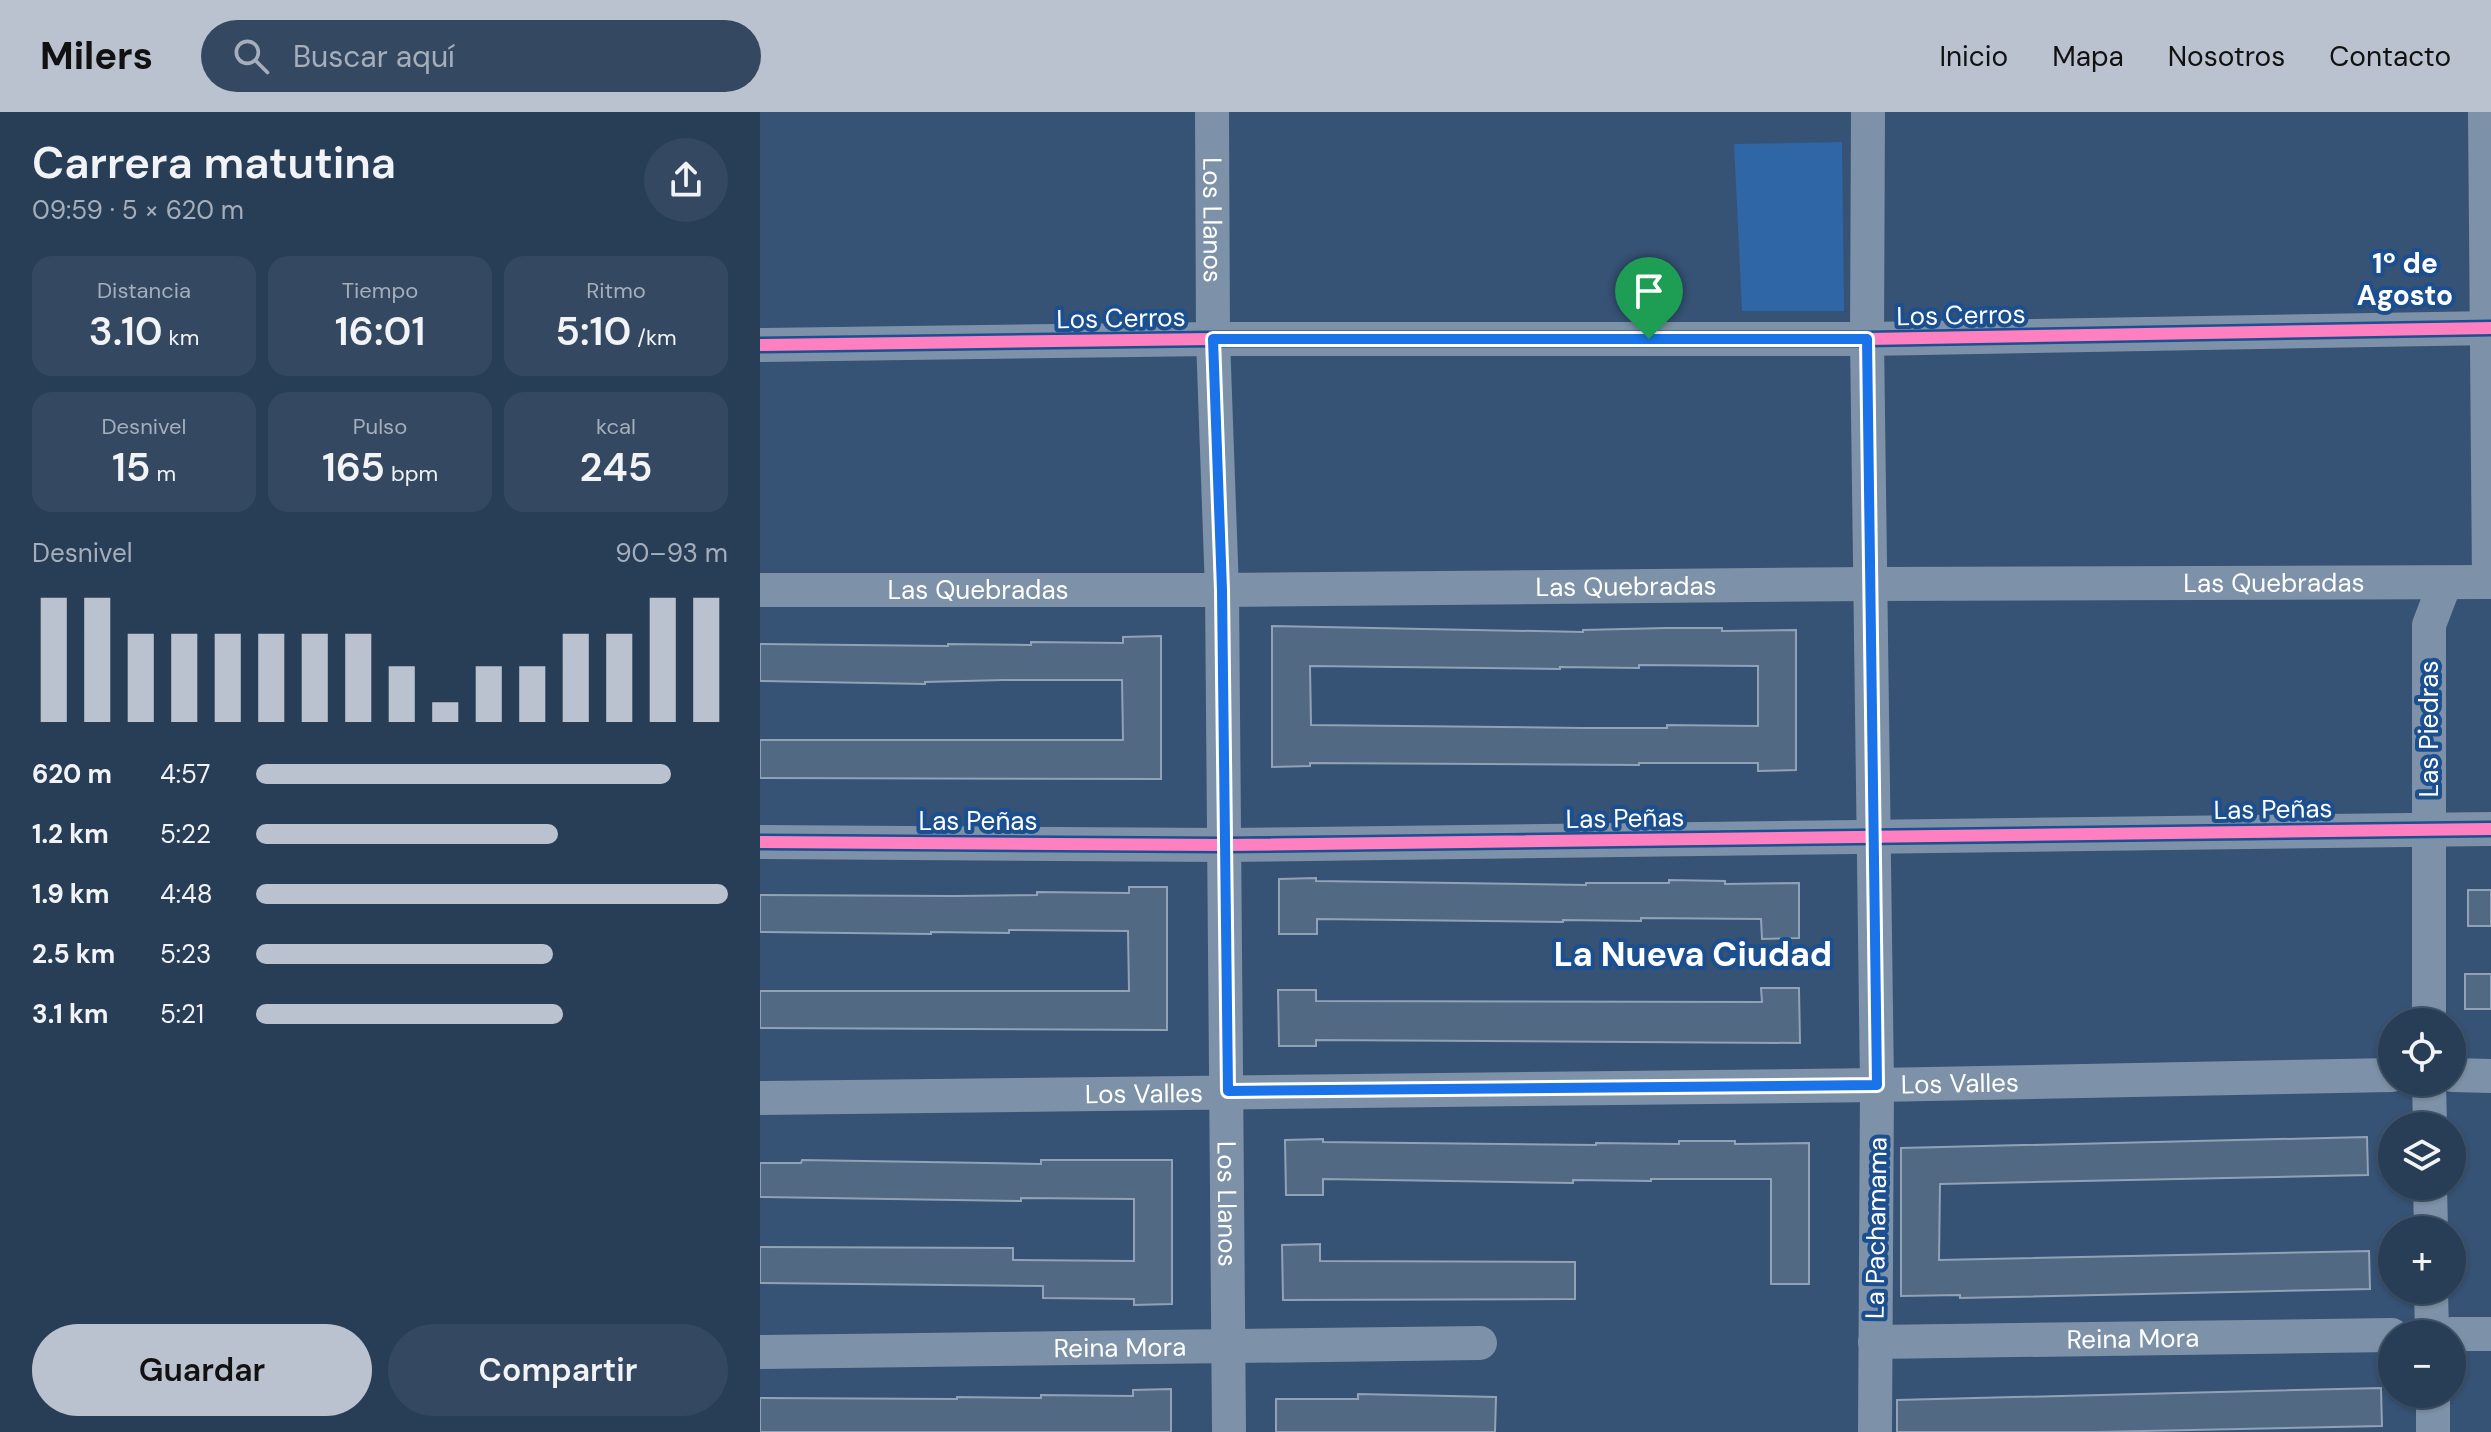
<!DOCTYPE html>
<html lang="es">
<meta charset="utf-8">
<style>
:root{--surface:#283e57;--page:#344961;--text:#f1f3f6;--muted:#a5aeba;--line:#44576d;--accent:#b9c2ce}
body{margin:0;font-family:"DM Sans",sans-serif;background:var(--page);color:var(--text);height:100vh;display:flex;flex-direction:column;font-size:30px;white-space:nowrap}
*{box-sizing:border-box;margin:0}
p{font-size:26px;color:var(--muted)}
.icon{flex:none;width:44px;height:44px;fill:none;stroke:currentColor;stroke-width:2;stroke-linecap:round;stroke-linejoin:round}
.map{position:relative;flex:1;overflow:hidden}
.drawer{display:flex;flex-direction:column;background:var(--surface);width:760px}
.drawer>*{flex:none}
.tools{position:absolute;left:1618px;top:896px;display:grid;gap:16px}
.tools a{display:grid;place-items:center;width:88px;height:88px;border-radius:50%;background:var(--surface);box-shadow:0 2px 6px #0004,0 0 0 2px var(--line);font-size:40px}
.pin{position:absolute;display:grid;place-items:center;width:68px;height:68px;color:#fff;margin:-82px -34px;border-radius:50% 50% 50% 0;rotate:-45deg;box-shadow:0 0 8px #0007}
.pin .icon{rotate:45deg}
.round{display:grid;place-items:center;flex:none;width:84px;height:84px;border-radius:42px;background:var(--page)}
.summary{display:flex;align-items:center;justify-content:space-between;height:136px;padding:0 32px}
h1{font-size:44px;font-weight:600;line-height:60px}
.figures{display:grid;grid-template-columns:repeat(3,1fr);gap:12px;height:136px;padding:8px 32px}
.figures div{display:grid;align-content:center;border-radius:20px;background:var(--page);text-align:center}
.figures b{font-size:40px;font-weight:600}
.figures small{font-size:22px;font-weight:400}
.figures p{font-size:22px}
.chart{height:224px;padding:16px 32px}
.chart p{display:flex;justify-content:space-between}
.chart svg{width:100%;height:144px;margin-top:8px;stroke:var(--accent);stroke-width:6}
.primary-button{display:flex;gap:16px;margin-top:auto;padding:16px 32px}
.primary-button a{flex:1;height:92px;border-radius:48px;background:var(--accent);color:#111;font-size:32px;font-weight:600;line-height:92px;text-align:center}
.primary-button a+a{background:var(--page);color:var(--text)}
ul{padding:0 32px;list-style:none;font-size:26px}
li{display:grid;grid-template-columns:128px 96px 1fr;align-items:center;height:60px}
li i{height:20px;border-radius:10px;background:var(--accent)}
header{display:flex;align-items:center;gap:48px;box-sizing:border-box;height:112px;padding:0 40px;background:var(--accent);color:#111}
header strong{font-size:38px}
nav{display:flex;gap:44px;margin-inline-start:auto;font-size:28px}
.search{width:560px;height:72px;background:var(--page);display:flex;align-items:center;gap:20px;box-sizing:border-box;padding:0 28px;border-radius:44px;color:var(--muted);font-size:30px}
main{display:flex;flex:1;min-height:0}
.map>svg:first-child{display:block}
.green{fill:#2f66a5}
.building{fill:#526984;stroke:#92a2b6;stroke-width:2;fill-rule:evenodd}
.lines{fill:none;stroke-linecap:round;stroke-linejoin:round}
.minor{stroke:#7d92a8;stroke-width:34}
.cycleway-casing{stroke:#1b4f8f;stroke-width:17}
.cycleway{stroke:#ff80c0;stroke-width:12}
.route-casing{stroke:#fff;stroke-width:16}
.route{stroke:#1a73e8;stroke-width:10}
.labels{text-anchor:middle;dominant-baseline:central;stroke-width:8;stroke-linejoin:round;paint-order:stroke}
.street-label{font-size:26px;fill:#fff;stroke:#1b4f8f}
.neighbourhood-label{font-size:28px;font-weight:bold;fill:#fff;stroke:#1b4f8f}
.district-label{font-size:34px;font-weight:bold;fill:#fff;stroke:#1b4f8f}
</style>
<header>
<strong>Milers</strong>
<div class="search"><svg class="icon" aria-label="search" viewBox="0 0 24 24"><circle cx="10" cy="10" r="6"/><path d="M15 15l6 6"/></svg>Buscar aquí</div>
<nav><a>Inicio</a><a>Mapa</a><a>Nosotros</a><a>Contacto</a></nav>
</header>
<main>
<section class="drawer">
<div class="summary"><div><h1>Carrera matutina</h1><p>09:59 · 5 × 620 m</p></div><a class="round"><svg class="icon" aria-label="share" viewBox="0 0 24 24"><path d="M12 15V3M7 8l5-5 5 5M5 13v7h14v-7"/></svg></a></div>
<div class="figures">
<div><p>Distancia</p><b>3.10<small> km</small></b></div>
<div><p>Tiempo</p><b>16:01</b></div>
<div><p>Ritmo</p><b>5:10<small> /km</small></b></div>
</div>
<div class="figures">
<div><p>Desnivel</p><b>15<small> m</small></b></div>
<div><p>Pulso</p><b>165<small> bpm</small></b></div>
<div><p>kcal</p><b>245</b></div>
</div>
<div class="chart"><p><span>Desnivel</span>90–93 m</p>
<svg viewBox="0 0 160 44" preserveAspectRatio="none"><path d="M5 44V6M15 44V6M25 44V17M35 44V17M45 44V17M55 44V17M65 44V17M75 44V17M85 44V27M95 44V38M105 44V27M115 44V27M125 44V17M135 44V17M145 44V6M155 44V6"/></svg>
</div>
<ul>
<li><b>620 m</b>4:57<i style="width:88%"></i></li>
<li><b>1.2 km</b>5:22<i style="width:64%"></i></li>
<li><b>1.9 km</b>4:48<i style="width:100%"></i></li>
<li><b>2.5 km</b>5:23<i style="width:63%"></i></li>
<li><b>3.1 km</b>5:21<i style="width:65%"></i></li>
</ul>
<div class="primary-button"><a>Guardar</a><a>Compartir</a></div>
</section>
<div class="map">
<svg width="1731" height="1320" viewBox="0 0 1731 1320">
<rect width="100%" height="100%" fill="#365274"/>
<polygon class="green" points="1082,30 1084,199 982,199 974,32"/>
<g class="building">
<path d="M512,514L823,520V518L906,516H962V519L1036,518V658L998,659V651H879V653L550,651V654L512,655ZM879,553L998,554V614L907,613V616H823L551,613L550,554L800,557V555L879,556Z"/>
<polygon points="401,524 401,667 0,666 0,628 363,628 362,568 243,568 165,570 165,572 0,569 0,532 188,534 188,532 271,533 271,530 363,531 363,525"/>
<polygon points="556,766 556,769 826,773 826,771 909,771 909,768 965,769 965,772 1039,771 1039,826 1002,827 1001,807 881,806 881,809 803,808 803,810 557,807 557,822 519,822 519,767"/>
<polygon points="369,775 407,775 407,918 0,916 0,879 369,879 368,819 249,818 249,821 171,820 171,822 0,820 0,783 194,784 277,783 277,780 369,781"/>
<rect x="1708" y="778" width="23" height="36"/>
<rect x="1705" y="862" width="26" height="35"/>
<polygon points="1001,876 1039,876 1040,931 556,928 556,934 519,934 518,878 556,878 556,889 1002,890"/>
<polygon points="1607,1025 1608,1063 1180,1072 1179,1148 1609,1139 1610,1177 1200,1186 1200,1183 1141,1184 1141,1036"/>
<polygon points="563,1027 563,1030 836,1033 836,1031 919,1032 919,1029 975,1029 975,1032 1049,1031 1049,1172 1011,1172 1011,1067 891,1067 891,1069 813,1068 813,1071 563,1067 563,1083 526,1083 525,1028"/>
<polygon points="42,1048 281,1052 281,1048 412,1048 412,1192 374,1193 374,1187 283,1186 283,1174 0,1171 0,1135 253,1136 253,1148 374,1149 374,1087 261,1086 261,1089 0,1085 0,1051 41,1051"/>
<polygon points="560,1132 560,1149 815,1150 815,1187 523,1188 522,1133"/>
<polygon points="1621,1276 1622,1314 1336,1320 1137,1320 1137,1288"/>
<polygon points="411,1277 411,1320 0,1320 0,1286 197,1287 197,1285 281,1286 281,1283 373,1284 373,1278"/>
<polygon points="598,1282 736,1285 735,1320 516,1320 516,1287 598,1287"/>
</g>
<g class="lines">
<g class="minor">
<path id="s1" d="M452,0L453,227L462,478L469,1320"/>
<polyline points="1108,0 1107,227 1117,973 1115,1320"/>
<polyline points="1725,0 1729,470"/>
<polyline points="0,233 453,227 1107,227 1731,216"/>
<path id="s2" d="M0,478H462L1110,472L1731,470"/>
<polyline points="0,730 464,733 1731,717"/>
<polyline points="1669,910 1669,513 1685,471"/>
<polyline points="1692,963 1731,964"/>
<polyline points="1669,970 1670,1014"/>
<path id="s3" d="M0,986L1117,973L1632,963"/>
<polyline points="1670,1074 1671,1118"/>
<polyline points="1671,1178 1672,1222"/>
<polyline points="1692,1222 1731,1222"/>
<path id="s4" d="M1115,1230L1632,1223"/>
<path id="s5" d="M0,1240L720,1231"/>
<polyline points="1673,1282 1673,1320"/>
</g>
<defs>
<g id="cycleway">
<polyline points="0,233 453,227 1107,227 1731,216"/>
<polyline points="0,730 464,733 1731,717"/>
</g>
</defs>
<use href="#cycleway" class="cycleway-casing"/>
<use href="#cycleway" class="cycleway"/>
</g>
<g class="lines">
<defs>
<polygon id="route" points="453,227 1107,227 1117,973 468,979 462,478"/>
</defs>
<use href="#route" class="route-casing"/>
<use href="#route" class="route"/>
</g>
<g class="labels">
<g class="street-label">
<text stroke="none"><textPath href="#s1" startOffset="108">Los Llanos</textPath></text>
<text transform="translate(1201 203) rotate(-1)">Los Cerros</text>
<text transform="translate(361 206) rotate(-1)">Los Cerros</text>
<text stroke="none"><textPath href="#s2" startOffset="1514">Las Quebradas</textPath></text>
<text stroke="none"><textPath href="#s2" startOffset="866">Las Quebradas</textPath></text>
<text stroke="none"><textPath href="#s2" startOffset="218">Las Quebradas</textPath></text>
<text transform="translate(1669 617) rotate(-90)">Las Piedras</text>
<text transform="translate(1513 697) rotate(-1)">Las Peñas</text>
<text transform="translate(865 706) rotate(-1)">Las Peñas</text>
<text x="218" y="709">Las Peñas</text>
<text stroke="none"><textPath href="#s3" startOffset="1200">Los Valles</textPath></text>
<text stroke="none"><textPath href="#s3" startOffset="384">Los Valles</textPath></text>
<text stroke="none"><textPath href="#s1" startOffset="1092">Los Llanos</textPath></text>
<text transform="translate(1116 1116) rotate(-89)">La Pachamama</text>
<text stroke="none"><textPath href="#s4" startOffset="258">Reina Mora</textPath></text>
<text stroke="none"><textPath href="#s5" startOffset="360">Reina Mora</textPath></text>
</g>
<g class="neighbourhood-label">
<text x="1645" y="151">1º de<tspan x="1645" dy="32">Agosto</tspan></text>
</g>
<g class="district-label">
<text x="933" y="842">La Nueva Ciudad</text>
</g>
</g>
</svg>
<div class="tools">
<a><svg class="icon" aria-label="locate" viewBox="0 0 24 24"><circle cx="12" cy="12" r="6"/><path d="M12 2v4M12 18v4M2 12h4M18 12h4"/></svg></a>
<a><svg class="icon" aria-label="layers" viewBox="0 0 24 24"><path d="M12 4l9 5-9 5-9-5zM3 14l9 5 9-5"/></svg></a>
<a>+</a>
<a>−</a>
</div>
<div class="pin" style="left:889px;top:227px;background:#1e9e55"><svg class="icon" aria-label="arrive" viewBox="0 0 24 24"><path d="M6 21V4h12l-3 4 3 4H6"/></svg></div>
</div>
</main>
